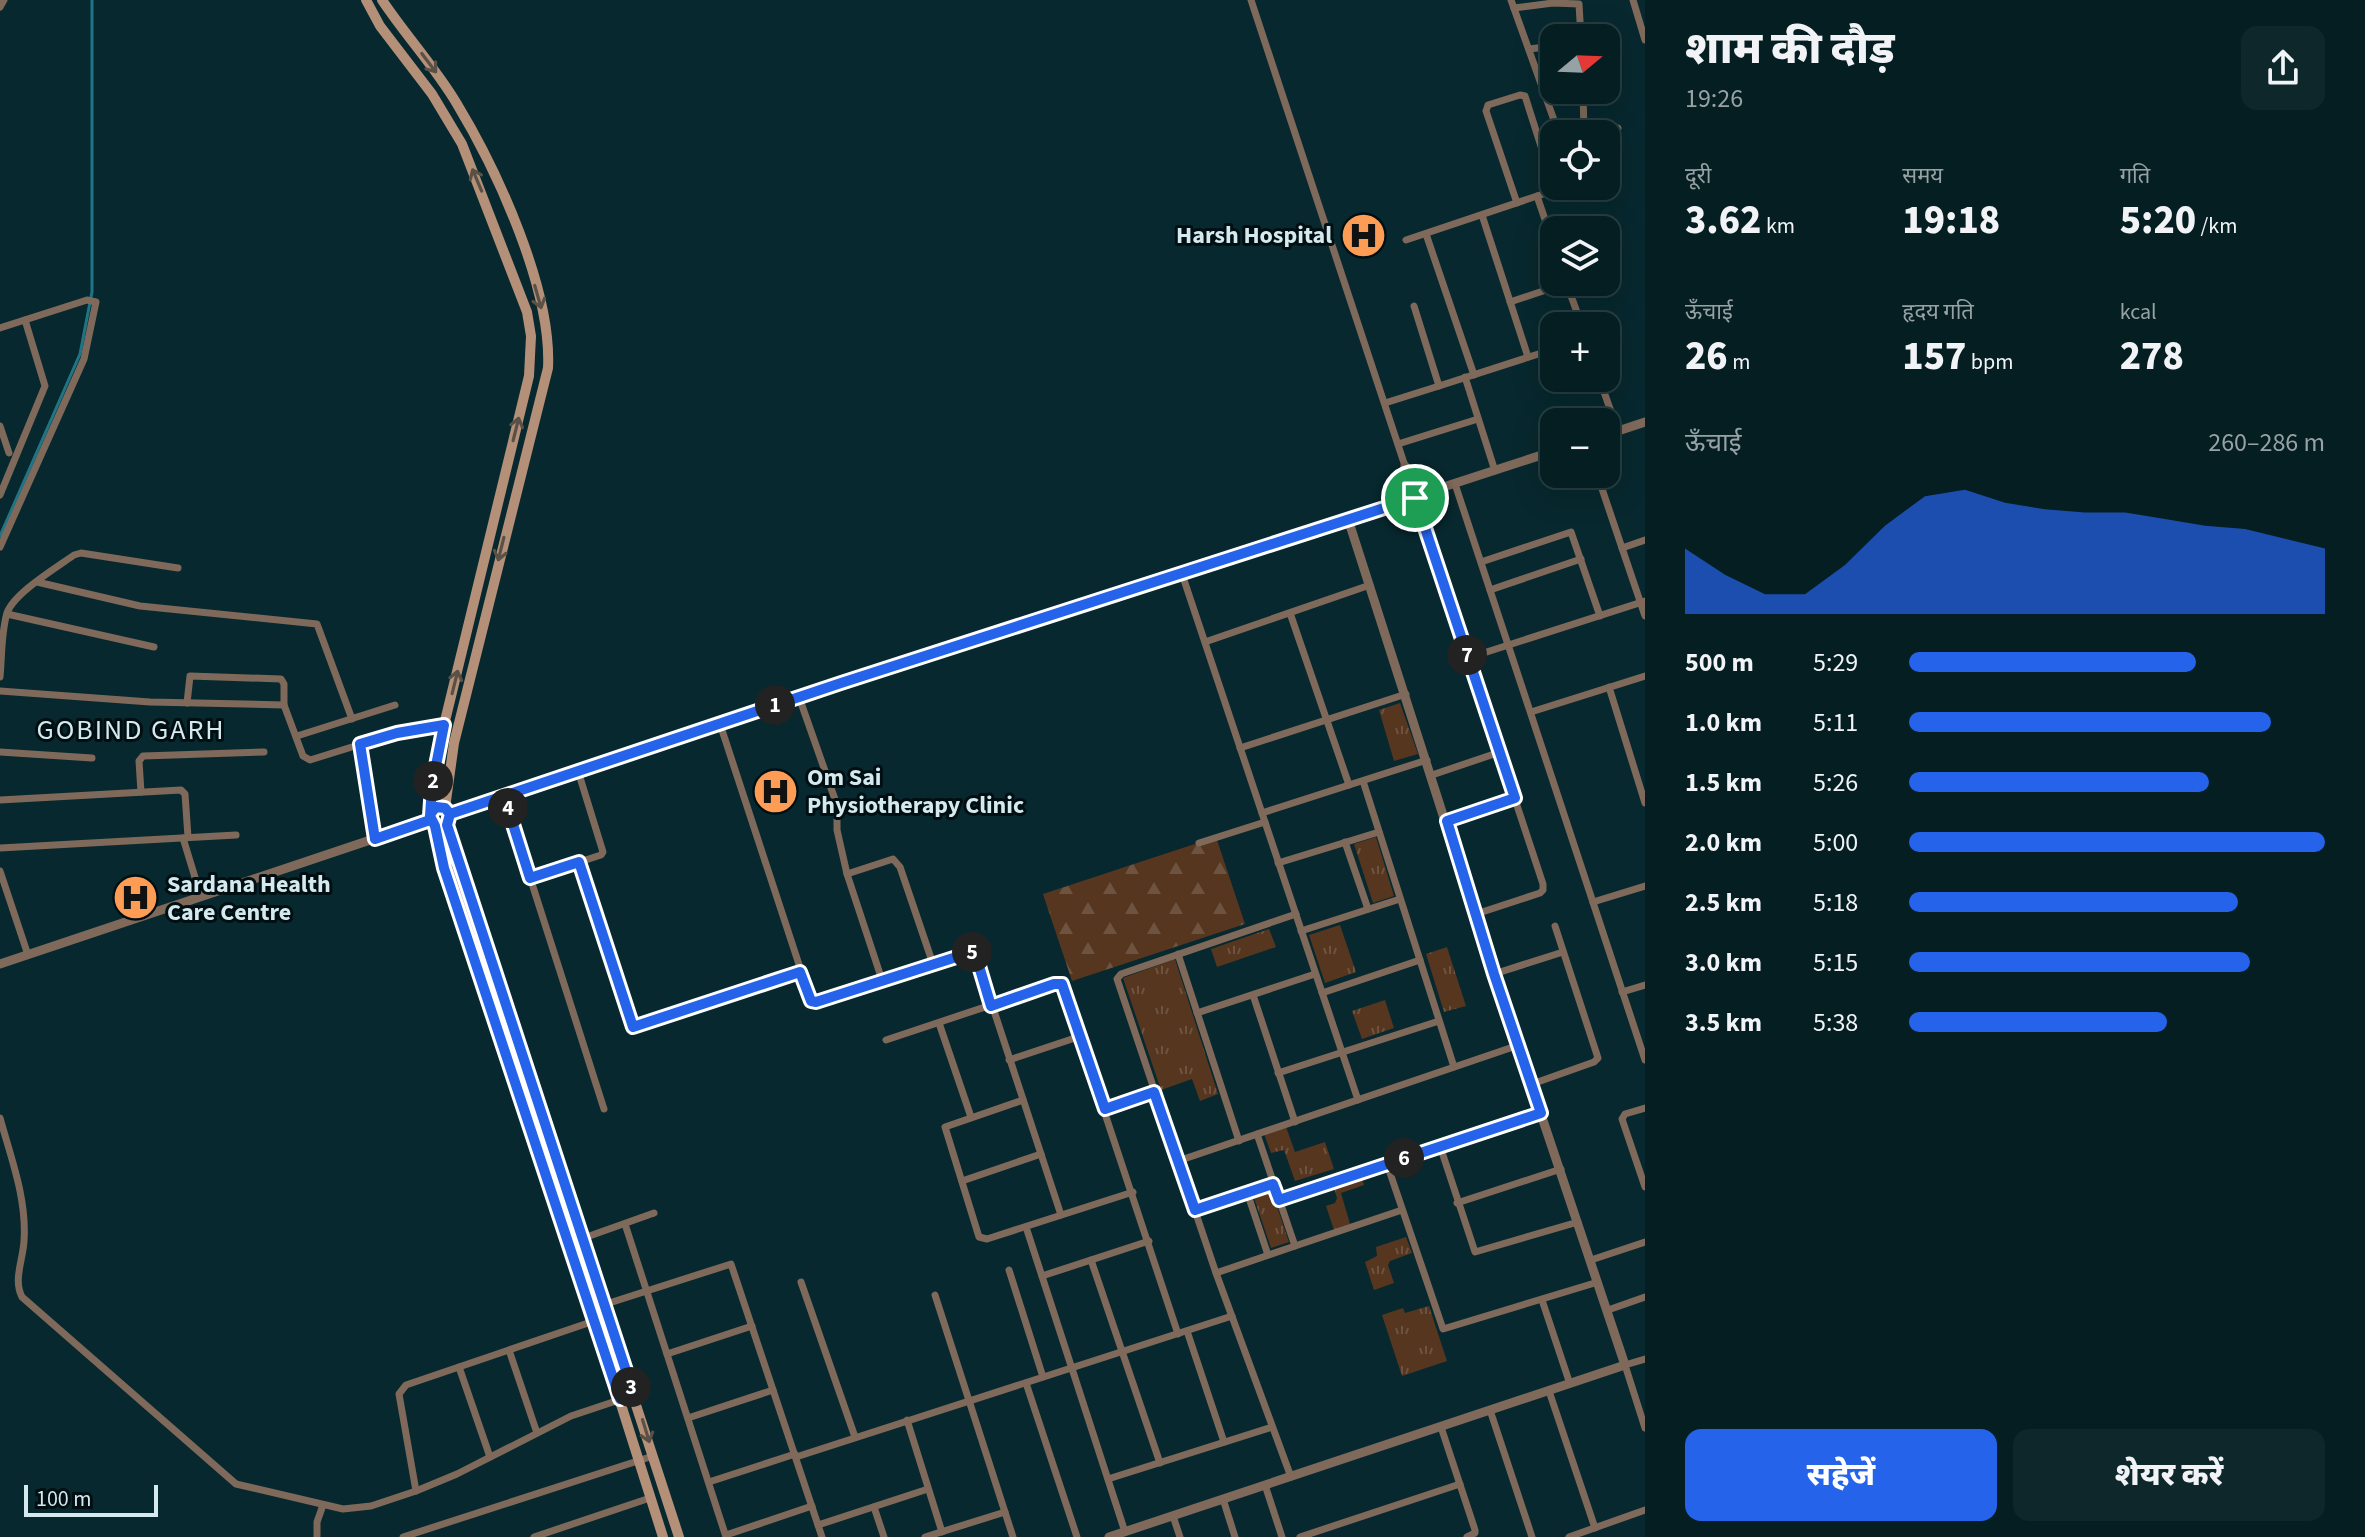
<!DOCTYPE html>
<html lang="hi">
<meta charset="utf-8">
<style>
:root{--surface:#051e22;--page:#0e272a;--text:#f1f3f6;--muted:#97a2a5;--line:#263c40;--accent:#2563eb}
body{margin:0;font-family:"Source Sans 3","Noto Sans Devanagari",sans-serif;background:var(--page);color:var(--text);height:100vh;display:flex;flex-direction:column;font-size:30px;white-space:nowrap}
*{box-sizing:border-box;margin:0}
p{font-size:26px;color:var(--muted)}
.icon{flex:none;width:44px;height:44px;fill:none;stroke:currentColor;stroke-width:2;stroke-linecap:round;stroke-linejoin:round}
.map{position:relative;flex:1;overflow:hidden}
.drawer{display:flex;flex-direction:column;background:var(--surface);width:720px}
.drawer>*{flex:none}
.needle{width:52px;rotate:71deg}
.fabs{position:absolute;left:1540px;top:24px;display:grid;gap:16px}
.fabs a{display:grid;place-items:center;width:80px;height:80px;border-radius:16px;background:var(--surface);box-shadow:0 8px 32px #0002,0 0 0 2px var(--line);font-size:40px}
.scale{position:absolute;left:24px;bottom:20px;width:134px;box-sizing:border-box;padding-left:8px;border:4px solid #d4eaef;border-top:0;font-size:22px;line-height:28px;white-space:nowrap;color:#d4eaef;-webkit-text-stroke:6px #010f13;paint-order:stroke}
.pin{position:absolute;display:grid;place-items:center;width:68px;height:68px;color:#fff;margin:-34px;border:4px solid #fff;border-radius:50%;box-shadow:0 2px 8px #0007}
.km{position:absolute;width:40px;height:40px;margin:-20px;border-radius:50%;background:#222;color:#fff;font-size:22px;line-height:40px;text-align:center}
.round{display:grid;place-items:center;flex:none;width:84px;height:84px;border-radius:16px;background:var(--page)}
.headline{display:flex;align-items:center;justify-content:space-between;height:136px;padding:0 40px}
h1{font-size:44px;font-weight:800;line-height:60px}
.metrics{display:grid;grid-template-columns:repeat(3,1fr);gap:12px;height:136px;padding:8px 40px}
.metrics div{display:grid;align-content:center}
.metrics b{font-size:40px;font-weight:800}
.metrics small{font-size:22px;font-weight:400}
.metrics p{font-size:22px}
.chart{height:224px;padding:16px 40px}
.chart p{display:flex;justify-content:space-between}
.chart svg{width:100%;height:144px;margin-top:8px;fill:var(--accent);opacity:.7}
.button{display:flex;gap:16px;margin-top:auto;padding:16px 40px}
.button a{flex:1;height:92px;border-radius:16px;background:var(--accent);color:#fff;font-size:32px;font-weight:800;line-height:92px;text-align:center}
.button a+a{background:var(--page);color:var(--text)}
ul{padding:0 40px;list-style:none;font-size:26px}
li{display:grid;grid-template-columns:128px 96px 1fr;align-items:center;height:60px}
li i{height:20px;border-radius:10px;background:var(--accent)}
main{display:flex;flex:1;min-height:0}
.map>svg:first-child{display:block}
.grass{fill:url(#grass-tufts)}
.forest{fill:url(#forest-firs)}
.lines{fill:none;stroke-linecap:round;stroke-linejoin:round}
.stream{stroke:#1f7585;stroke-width:3}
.minor{stroke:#7f695a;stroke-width:7}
.tertiary{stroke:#7f695a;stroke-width:9}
.secondary{stroke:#b49078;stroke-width:10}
.oneway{stroke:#5a5046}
.route-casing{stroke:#fff;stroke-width:16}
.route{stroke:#2563eb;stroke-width:10}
.labels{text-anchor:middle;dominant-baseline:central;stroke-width:6;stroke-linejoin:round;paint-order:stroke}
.poi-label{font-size:24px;font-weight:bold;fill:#d4eaef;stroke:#010f13;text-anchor:start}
.quarter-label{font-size:28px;letter-spacing:2px;fill:#d4eaef;stroke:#010f13}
</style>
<main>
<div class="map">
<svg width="1645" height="1537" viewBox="0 0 1645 1537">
<defs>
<pattern id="grass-tufts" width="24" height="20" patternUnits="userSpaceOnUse" patternTransform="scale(2)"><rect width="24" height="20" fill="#56361f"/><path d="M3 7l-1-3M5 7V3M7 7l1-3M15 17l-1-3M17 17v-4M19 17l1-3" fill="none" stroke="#6d5340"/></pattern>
<pattern id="forest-firs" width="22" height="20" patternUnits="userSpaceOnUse" patternTransform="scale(2)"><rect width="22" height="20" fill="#56361f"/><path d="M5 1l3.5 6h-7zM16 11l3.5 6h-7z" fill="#6d5340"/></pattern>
</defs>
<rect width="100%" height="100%" fill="#07282e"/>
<g class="grass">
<polygon points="1400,703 1418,754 1394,761 1379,710"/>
<polygon points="1376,837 1394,896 1373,903 1354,844"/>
<polygon points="1340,925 1356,972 1325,983 1309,935"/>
<polygon points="1269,929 1276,947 1217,967 1211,949"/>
<polygon points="1447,947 1466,1006 1444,1012 1426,954"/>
<polygon points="1175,959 1218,1094 1200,1101 1192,1079 1161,1090 1123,978"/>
<polygon points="1385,1000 1394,1028 1362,1039 1352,1011"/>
<polygon points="1285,1124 1295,1152 1325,1142 1334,1169 1295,1181 1284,1150 1271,1153 1263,1131"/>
<polygon points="1358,1168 1364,1185 1341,1193 1350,1224 1334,1230 1326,1206 1335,1203 1337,1198 1331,1178"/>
<polygon points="1269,1183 1289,1242 1271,1248 1251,1189"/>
<polygon points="1406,1237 1412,1253 1390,1261 1388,1265 1394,1283 1374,1290 1365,1262 1377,1256 1376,1247"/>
<polygon points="1429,1306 1447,1361 1402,1376 1382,1315 1403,1308 1405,1313"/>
</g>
<polygon class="forest" points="1216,837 1245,924 1072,981 1043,894"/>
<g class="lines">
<polyline class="stream" points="0,536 80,354 92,292 92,0"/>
<g class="minor">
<polyline points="1251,0 1404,463 1426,494"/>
<polyline points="1511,0 1559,134"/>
<polyline points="1633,0 1645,40"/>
<polyline points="0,7 4,0"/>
<polyline points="1514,8 1553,3 1579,4 1581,38"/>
<polyline points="1529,49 1554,46"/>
<polyline points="1583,90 1584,134"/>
<polyline points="1596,134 1618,128"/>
<polyline points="1537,196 1554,246"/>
<polyline points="1517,203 1486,111 1488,105 1520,95 1525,96 1555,190"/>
<polyline points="1482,215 1528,357"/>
<polyline points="1426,234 1474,375"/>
<polyline points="1406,240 1567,186"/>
<polyline points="1566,282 1582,326"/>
<polyline points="1510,302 1567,283"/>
<polyline points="1414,306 1439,386 1554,349"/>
<polyline points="0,328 87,300 96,302 84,359 0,547"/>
<polyline points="1465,377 1495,471"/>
<polyline points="1599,378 1618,431"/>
<polyline points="1385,403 1439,386"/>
<polyline points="0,426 9,453"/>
<polyline points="1398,444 1478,419"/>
<polyline points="1597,474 1645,616"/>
<polyline points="1455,484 1645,1060"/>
<polyline points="0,495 45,386 25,320"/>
<polyline points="1415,498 1543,884 1543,890 1540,893 1476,914"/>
<polyline points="1400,502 1404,466"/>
<polyline points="1622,548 1645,540"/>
<polyline points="1481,562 1571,532 1600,616"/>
<polyline points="1182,574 1358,1100"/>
<polyline points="37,582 140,606 317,624 352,719"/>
<polyline points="1490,590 1581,559"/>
<polyline points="1290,613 1349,785"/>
<polyline points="7,614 154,647"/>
<polyline points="1205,642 1370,585"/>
<polyline points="1468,658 1645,601"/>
<path d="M0,677C2,657 1,633 7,613C14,593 56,568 74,555L81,553L178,568"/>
<polyline points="1609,687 1645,803"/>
<polyline points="0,691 150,702 284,705"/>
<polyline points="799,697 837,805 837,830 847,874"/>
<polyline points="187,703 190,676 281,679 284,684 284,705 303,756 310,760 397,733 444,725"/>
<polyline points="1531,712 1645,676"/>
<polyline points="720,724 811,1001 816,1002 972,952 976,956 1061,1215"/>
<polyline points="297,736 395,705"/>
<polyline points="360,744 375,839"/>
<polyline points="1240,748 1406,694"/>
<polyline points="0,752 92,758"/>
<polyline points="1432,775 1500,752"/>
<polyline points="1363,781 1454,1067"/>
<polyline points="141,792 139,761 143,756 264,752"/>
<polyline points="504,796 604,1109"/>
<polyline points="0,800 181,790 185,794 188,837"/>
<polyline points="1262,813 1427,760"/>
<polyline points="1447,821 1515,798"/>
<polyline points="183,838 201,897"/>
<polyline points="1345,842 1368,909"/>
<polyline points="1199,843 1265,822"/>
<polyline points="0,848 236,835"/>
<polyline points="579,862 633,1027 800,972"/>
<polyline points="1278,863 1379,832"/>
<polyline points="0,871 28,955"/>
<polyline points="530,878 601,855 603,852 578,771"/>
<polyline points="1593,902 1645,886"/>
<polyline points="1301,931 1400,899"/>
<polyline points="1178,954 1239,1141"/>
<polyline points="1494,974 1563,952"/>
<polyline points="882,980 847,874 893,859 900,867 933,964"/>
<polyline points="1622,992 1645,985"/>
<polyline points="1322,993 1420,960"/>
<polyline points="1253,995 1295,1122"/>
<polyline points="1197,1013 1315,974"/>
<polyline points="939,1023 971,1117"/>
<polyline points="886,1040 1054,984 1062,984 1178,1334"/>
<polyline points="1009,1060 1081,1036"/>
<polyline points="1278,1073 1439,1021"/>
<polyline points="1532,1084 1594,1062 1598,1058 1555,926"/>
<polyline points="1023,1100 945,1127 979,1237 987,1239 1133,1192"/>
<polyline points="1645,1108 1625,1114 1622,1119 1645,1187"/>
<polyline points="1105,1109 1154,1092"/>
<path d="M0,1118C11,1158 27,1199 24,1241C23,1260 13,1280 22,1297L236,1484L343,1509L371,1506L416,1491L457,1474L571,1416L634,1395"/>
<polyline points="1440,1146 1475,1252 1578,1222"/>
<polyline points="1178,1161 1519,1045"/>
<polyline points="1387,1164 1443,1329 1598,1282"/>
<polyline points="962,1181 1041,1154"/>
<polyline points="1247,1192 1268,1255"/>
<polyline points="1279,1200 1541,1113"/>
<polyline points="1457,1203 1561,1169"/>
<polyline points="1195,1210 1273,1184"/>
<polyline points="625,1224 726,1537"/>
<polyline points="1026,1227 1125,1532"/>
<polyline points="581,1239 654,1213"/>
<polyline points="1295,1246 1402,1210"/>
<polyline points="1091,1260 1160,1463"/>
<polyline points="1591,1260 1645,1242"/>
<polyline points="1009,1270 1043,1377"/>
<polyline points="1216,1273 1295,1246 1257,1134"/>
<polyline points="1042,1276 1149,1241"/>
<polyline points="801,1282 855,1437"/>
<polyline points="935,1295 1013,1537"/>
<polyline points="1542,1300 1570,1384"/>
<polyline points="603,1305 731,1264 822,1537"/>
<polyline points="1608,1310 1645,1297"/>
<polyline points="1187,1331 1224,1442"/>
<polyline points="509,1350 537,1433"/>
<polyline points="667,1354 752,1326"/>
<polyline points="1645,1359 1625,1365 1645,1428"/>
<polyline points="459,1367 490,1457"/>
<polyline points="1026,1383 1077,1537"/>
<polyline points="1549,1391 1595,1528"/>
<polyline points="1490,1410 1532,1537"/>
<polyline points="688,1418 773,1390"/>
<polyline points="907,1420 942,1532"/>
<polyline points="1441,1427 1475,1530 1475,1533 1467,1537"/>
<polyline points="796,1457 1232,1316"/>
<polyline points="1291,1477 1216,1273 1117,979 1121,974 1296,914"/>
<polyline points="1108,1479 1272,1427"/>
<polyline points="709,1482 795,1454"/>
<polyline points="1265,1485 1282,1537"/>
<polyline points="416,1491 399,1394 406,1385 594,1321"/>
<polyline points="1223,1499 1235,1537"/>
<polyline points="874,1507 884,1537"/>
<polyline points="1173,1516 1180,1537"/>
<polyline points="818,1525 928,1489"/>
<polyline points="726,1535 812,1506"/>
<polyline points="317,1537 317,1522 323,1505"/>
<polyline points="403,1537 653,1456"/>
<polyline points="534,1537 650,1498"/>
<polyline points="925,1537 1005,1512"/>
<polyline points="1300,1537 1460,1484"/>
<polyline points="1569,1537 1645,1510"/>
</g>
<g class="tertiary">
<polyline points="1606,435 1645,422"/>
<polyline points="450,814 841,683 1554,451"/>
<polyline points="0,964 430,820"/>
<polyline points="1109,1537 1625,1365 1494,974 1348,519"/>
</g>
<g class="secondary">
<polyline points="366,0 380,26 432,94 462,144 527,312 531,336 529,376 444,725 432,786 431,813"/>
<path d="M382,0C406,36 435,67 457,104C498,172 552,290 548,368L454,743L445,808"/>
<polyline points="447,825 440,828 432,824 430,816 433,809 445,808 450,814 447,825 679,1537"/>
<polyline points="435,826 444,868 605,1354 663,1537"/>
</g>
</g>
<defs><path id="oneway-shaft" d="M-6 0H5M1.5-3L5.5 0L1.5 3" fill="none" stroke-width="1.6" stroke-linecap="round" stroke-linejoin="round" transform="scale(2)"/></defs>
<g class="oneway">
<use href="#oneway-shaft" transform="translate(429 63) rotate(53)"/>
<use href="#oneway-shaft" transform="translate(477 180) rotate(-113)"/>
<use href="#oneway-shaft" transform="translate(538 297) rotate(74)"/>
<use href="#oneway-shaft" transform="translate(516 429) rotate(-76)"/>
<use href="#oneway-shaft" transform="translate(501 549) rotate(104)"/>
<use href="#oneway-shaft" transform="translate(455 682) rotate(-76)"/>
<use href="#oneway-shaft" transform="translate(646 1431) rotate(73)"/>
</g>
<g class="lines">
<defs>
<polyline id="route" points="1415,498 841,683 450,814 445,808 436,807 431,813 430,820 375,839 360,744 397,733 444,725 432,786 430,816 435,826 444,868 620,1399 634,1395 447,825 450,814 504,796 530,878 579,862 633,1027 800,972 811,1001 816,1002 972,952 976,956 991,1006 1054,984 1062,984 1105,1109 1154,1092 1195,1210 1273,1184 1279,1200 1541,1113 1494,974 1447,821 1515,798 1415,498"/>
</defs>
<use href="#route" class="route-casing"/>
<use href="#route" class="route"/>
</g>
<defs>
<symbol id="hospital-disc" viewBox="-11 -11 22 22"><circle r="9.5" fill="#fd9d55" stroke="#010f13"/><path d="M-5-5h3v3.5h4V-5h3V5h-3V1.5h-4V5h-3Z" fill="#111"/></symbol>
</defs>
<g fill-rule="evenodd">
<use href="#hospital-disc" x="1338" y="210" width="51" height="51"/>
<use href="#hospital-disc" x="750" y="766" width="51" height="51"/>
<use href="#hospital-disc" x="110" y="872" width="51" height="51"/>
</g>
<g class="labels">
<g class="poi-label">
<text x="1332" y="235" text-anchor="end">Harsh Hospital</text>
<text x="807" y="777">Om Sai<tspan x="807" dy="28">Physiotherapy Clinic</tspan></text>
<text x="167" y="884">Sardana Health<tspan x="167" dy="28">Care Centre</tspan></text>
</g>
<g class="quarter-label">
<text x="131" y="730">GOBIND GARH</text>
</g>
</g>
</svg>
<div class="fabs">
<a><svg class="needle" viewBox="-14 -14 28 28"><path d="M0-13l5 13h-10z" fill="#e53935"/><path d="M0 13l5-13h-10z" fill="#97a2a5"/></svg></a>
<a><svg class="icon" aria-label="locate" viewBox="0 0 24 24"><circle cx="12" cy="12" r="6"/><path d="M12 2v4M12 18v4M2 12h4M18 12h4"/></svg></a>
<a><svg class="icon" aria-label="layers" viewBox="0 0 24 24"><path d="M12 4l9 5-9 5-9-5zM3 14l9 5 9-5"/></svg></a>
<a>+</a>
<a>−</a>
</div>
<div class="scale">100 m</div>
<div class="pin" style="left:1415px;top:498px;background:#1e9e55"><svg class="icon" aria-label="arrive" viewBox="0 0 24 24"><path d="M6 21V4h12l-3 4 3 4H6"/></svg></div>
<b class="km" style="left:775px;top:705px">1</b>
<b class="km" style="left:433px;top:781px">2</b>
<b class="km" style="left:631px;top:1387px">3</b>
<b class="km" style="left:508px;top:808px">4</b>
<b class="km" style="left:972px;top:952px">5</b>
<b class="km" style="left:1404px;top:1158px">6</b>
<b class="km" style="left:1467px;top:655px">7</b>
</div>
<section class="drawer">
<div class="headline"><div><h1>शाम की दौड़</h1><p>19:26</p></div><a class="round"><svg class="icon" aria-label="share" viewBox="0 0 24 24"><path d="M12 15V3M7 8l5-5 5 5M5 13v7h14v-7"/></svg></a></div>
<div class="metrics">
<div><p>दूरी</p><b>3.62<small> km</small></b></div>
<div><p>समय</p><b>19:18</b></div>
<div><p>गति</p><b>5:20<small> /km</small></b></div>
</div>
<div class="metrics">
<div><p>ऊँचाई</p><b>26<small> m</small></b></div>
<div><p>हृदय गति</p><b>157<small> bpm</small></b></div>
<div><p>kcal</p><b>278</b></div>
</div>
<div class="chart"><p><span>ऊँचाई</span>260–286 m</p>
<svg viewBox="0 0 160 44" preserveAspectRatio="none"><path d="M0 44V24L10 32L20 38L30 38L40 29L50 17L60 8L70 6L80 10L90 12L100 13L110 13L120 15L130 17L140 18L150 21L160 24V44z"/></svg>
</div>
<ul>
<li><b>500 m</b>5:29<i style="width:69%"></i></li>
<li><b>1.0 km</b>5:11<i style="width:87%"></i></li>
<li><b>1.5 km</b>5:26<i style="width:72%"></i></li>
<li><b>2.0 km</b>5:00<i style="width:100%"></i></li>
<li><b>2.5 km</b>5:18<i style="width:79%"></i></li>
<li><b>3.0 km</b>5:15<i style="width:82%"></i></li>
<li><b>3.5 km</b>5:38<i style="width:62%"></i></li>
</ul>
<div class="button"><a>सहेजें</a><a>शेयर करें</a></div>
</section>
</main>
